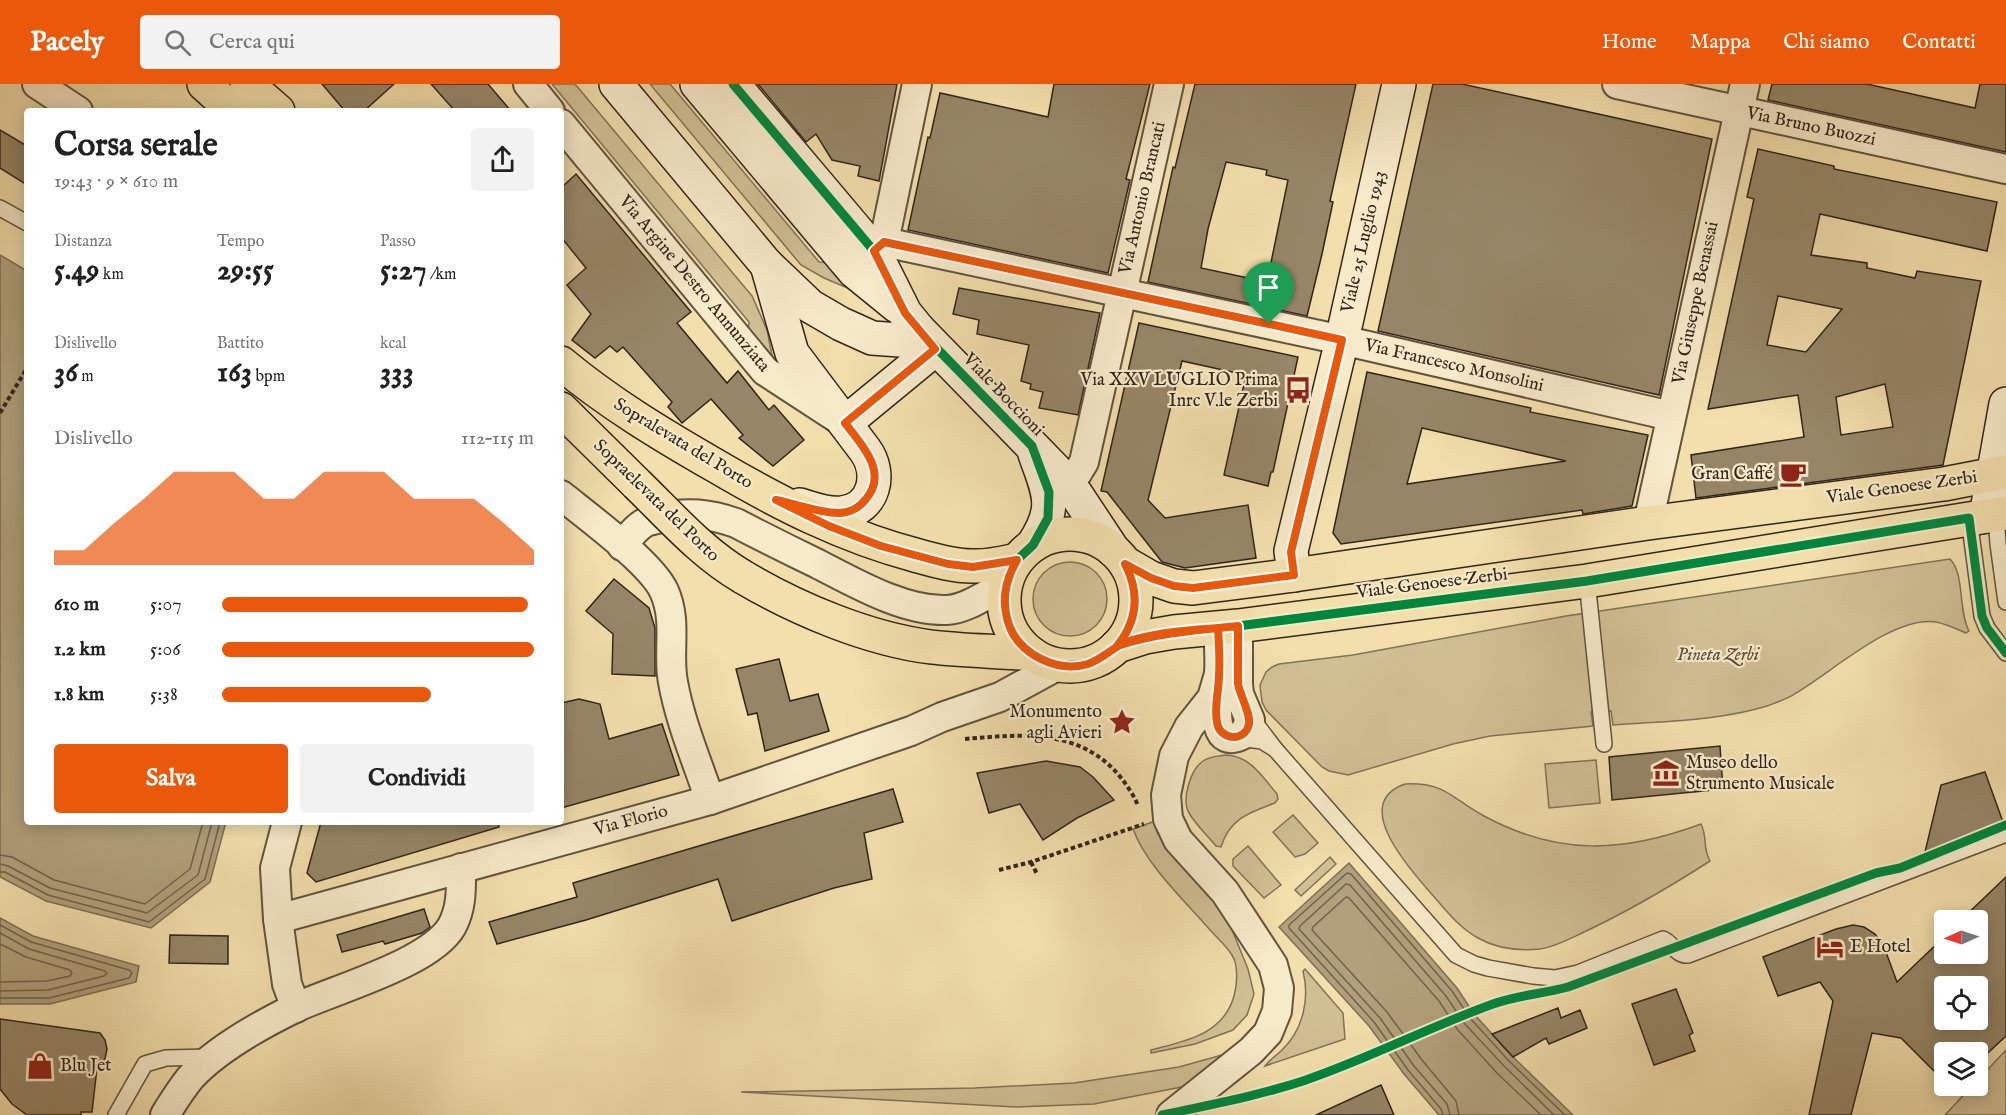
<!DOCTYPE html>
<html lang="it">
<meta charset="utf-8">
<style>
:root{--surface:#fff;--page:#f2f2f2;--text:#222;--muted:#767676;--accent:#ea580c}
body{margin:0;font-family:"IM FELL English",serif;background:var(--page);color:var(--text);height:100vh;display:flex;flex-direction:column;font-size:22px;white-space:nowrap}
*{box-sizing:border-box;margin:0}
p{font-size:20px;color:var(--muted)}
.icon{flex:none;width:33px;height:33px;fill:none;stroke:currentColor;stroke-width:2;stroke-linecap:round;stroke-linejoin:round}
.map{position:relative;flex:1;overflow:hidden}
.sheet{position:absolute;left:24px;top:24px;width:540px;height:717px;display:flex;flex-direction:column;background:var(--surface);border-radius:6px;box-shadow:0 3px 15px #0003}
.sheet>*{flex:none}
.needle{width:39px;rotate:267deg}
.buttons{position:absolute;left:1934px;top:826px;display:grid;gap:12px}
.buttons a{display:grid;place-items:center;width:54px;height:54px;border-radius:6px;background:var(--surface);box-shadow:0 3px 15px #0003;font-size:30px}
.pin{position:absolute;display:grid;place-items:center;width:51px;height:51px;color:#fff;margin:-62px -26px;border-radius:50% 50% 50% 0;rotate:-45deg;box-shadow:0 0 6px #0007}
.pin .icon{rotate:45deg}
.round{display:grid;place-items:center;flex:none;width:63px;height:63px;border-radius:6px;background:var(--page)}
.head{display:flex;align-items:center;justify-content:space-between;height:102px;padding:0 30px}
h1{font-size:33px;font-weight:800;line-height:45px}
.stats{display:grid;grid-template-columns:repeat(3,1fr);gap:9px;height:102px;padding:6px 30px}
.stats div{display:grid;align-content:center}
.stats b{font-size:30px;font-weight:800}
.stats small{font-size:16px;font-weight:400}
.stats p{font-size:16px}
.chart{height:168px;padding:12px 30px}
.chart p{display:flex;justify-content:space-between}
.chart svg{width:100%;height:108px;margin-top:6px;fill:var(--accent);opacity:.7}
.action{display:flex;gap:12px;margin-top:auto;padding:12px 30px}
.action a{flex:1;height:69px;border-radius:6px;background:var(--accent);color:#fff;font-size:24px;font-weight:800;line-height:69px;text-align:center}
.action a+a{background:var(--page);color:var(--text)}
ul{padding:0 30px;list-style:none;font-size:20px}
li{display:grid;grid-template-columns:96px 72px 1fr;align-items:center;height:45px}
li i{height:15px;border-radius:8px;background:var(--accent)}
header{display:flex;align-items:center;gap:36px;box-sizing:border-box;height:84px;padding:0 30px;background:var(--accent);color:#fff}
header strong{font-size:28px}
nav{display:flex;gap:33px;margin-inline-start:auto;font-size:21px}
.search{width:420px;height:54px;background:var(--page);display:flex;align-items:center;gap:15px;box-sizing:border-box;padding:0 21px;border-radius:6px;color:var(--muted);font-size:22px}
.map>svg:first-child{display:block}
.green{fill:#d1bf94;stroke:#827258;stroke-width:1.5}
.water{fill:#b1a07b;stroke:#7e6f55;stroke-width:1.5}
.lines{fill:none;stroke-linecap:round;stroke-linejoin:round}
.shore{stroke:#72624c;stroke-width:1.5}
.building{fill:#968667;stroke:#32251c;stroke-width:1.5;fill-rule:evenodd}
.lane-casing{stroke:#625440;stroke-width:18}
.street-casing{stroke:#625440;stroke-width:32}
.secondary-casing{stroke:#32251c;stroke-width:36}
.primary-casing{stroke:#32251c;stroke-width:36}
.path{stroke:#32251c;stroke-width:4;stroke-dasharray:4.5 3;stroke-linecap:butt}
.lane{stroke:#f7eac9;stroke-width:15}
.street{stroke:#f7eac9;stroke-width:28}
.secondary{stroke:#f7eac9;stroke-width:33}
.primary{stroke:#f2dfac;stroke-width:33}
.primary-bridge-casing{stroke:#32251c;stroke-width:36;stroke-linecap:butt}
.primary-bridge{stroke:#f2dfac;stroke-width:33}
.cycleway-casing{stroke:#f7eac9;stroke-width:13}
.cycleway{stroke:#00873e;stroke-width:9}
.route-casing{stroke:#fff;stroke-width:12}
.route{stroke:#ea580c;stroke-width:8}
.labels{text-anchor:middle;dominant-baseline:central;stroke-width:4.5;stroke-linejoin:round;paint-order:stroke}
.street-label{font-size:18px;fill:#32251c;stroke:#f7eac9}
.poi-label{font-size:18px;fill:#32251c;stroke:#f7eac9;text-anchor:end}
.park-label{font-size:18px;font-style:italic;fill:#5a4c3a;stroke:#f7eac9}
</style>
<header>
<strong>Pacely</strong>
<div class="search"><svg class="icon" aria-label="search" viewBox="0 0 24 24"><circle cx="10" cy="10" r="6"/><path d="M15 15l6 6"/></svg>Cerca qui</div>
<nav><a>Home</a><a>Mappa</a><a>Chi siamo</a><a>Contatti</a></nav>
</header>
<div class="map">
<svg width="2006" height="1031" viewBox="0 0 2006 1031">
<rect width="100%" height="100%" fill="#f2dfac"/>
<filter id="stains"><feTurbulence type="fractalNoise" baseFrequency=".00333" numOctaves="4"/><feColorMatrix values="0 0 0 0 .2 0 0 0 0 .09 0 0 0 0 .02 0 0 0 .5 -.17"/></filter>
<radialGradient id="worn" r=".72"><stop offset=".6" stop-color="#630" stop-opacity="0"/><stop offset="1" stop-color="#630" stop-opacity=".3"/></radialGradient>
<g class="green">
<polygon points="552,0 575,0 752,212 767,246 772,271 768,274 748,250 749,238"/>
<polygon points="650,0 670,0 819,178 834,179 857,208 824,194 801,181"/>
<path d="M1950,475C1965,490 1958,527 1969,547L1966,549C1957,545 1946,540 1936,538C1894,531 1832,588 1796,609C1788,615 1777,618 1767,622C1718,637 1664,637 1613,641L1611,627L1591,628L1593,642L1490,652L1453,660L1348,691L1329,687L1322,683L1266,626L1262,618L1260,601L1266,588L1272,583L1279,580L1353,571L1566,532Z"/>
<circle cx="1070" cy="515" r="37"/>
<path d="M1226,671C1250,672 1262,692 1277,710L1278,715L1275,719C1249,729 1230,734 1221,763L1216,762C1207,751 1196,741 1189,729C1181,715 1191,685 1203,677C1210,672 1218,672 1226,671Z"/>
<polygon points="1596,676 1600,719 1549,724 1545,680"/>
<path d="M1405,700C1446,698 1452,715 1484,732C1558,772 1623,769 1701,740C1708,754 1702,763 1710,777C1668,804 1627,828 1582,849C1569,855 1555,863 1540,865C1518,867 1497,865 1478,854C1458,843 1444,824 1429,807C1409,784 1350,719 1405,700Z"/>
<polygon points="1293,731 1318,759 1305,770 1295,773 1273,748"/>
<path d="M1158,736L1228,836L1248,885L1254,910L1247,931L1233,946L1195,960L1151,969V966C1185,957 1223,951 1234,912C1237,902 1238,885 1234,875C1230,865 1218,855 1211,847C1186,818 1146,781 1133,745Z"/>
<polygon points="1248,762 1281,801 1264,814 1233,782 1233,775"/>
<polygon points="1330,773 1336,780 1301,812 1295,806"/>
<path d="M1305,885L1343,929L1345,955L1265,982C1269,976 1276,972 1282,966C1303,946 1310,915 1303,887Z"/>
<polygon points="2006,966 2006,1031 1945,1031 1972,1002 1977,1002 1977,997"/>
<polygon points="1229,969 1192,1001 1094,1020 1016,1023 741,1008 975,1004 1074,999 1179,983"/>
</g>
<g class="water">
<polygon points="0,171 27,187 27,738 226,738 210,798 151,844 46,817 0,793"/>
<polygon points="1349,779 1457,904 1474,930 1513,973 1573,1031 1439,1031 1404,990 1369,942 1279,843"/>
<polygon points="0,834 33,852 139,882 136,898 50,920 0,920"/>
</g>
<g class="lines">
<g class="shore">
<polyline points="0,771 12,773 54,796 145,820 190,785 203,738"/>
<polyline points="0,780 8,782 50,804 147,829 198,791 212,738"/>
<polyline points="0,788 5,788 48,811 149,838 205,795 220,738"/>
<polyline points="0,841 31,858 129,886 132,889 129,894 49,914 0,914"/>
<polyline points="0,849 29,865 105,887 107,889 104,892 48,906 0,907"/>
<polyline points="0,860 26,873 70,886 72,889 70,892 47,897 0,898"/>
<polyline points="1443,1031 1441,1025 1408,986 1374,938 1289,844 1289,841 1347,789 1351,790 1452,907 1470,934 1509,977 1565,1031"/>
<polyline points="1450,1031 1447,1020 1414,982 1380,934 1299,845 1300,842 1346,800 1350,801 1446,912 1464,939 1504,982 1554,1031"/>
<polyline points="1459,1031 1456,1017 1422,976 1387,928 1312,846 1313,843 1346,813 1349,814 1439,917 1457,945 1497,989 1541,1031"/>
</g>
</g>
<g class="building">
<polygon points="322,0 394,0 364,27 345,27"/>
<polygon points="431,0 488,0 511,27 455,27"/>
<polygon points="758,0 897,0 879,97 858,92 860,82 832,76 816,50 806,58"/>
<polygon points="1054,0 1150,0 1126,95 1130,96 1108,189 908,146 928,53 930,54 940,9 1048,33"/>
<path d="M1195,0H1356L1330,117L1333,118L1322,170L1307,232L1148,198L1173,83L1175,84ZM1226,78L1267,86L1266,91L1288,96L1267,198L1201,184L1208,145Z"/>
<polygon points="1433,0 1462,0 1712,55 1659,311 1378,247"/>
<polygon points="1772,0 1867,0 1975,24 1980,0 2006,0 2006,68 1768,16"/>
<polygon points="0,46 27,62 27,101 0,84"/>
<path d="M1758,65L1834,82V85L1997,118L1987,167L1820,130L1811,171L1867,179V184L1915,194L1917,187L1981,197L1943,381L1696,414L1691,371L1804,353L1798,311L1708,325L1754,115L1747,113ZM1778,212L1842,225L1806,268L1767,261ZM1885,300L1893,343L1841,351L1836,313Z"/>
<polygon points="576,90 691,228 677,239 727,299 738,287 769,326 774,321 804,356 773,382 739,354 743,351 711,315 682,339 668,323 672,318 623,263 617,268 610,262 595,274 572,256 591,230 567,201 586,184 561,153 561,104"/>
<polygon points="959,204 1100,229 1078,331 1039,324 1043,308 1030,305 1031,300 1021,297 1029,261 977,250 979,236 953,230"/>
<polygon points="1139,239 1298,273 1273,388 1271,388 1268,402 1224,391 1246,291 1182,277 1148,416 1165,434 1248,421 1256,474 1185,484 1162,478 1107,408 1101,407"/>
<path d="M1367,288L1531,324L1530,328L1648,351L1632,422L1583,430L1582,426L1341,460L1333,449ZM1422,344L1566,377L1407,400Z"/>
<polygon points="614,495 649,524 655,544 655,592 612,590 613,550 586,527"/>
<polygon points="779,575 790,617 818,610 829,647 765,667 757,629 748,631 736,585"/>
<polygon points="579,615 600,620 609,655 662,640 679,691 561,724 561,619"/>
<polygon points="1720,662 1723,705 1612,716 1609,673"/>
<polygon points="1046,677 1080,683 1093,693 1114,716 1077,734 1043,756 1020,720 989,729 977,689"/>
<polygon points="1985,688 2003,738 1925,768 1941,701"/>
<polygon points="893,705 903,738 864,749 872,795 834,804 732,837 718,795 586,836 497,860 489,838 577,813 573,799"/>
<polygon points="321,738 498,738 499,743 316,798 307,789"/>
<path d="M2006,793V952L1977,979V969H1944V997L1901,954L1872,949L1851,1031H1809L1833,917L1820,898L1778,912L1763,873L1836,845L1853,841L1864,843L1875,850L1883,860L1897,898L1944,853V870H1977V837H1960ZM1944,903H1977V936H1944Z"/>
<polygon points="424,825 430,843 422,849 385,860 383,857 342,868 337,851"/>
<polygon points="170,851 228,852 228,880 169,879"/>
<polygon points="1676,905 1693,949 1689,951 1695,967 1654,981 1632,920"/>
<polygon points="1558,924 1561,934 1580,926 1587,944 1549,960 1546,954 1513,973 1492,950"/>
<polygon points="0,935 100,949 105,956 107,965 105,975 97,984 92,1028 81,1028 81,1031 27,1031 12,1020 0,1005"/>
<polygon points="1381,1001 1394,1031 1316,1031"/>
</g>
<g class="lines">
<defs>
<g id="lane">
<polyline points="0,124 27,139"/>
<polyline points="1996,430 1998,460 2006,518"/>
<polyline points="1969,434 1982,532 1987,544 2006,569"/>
<polyline points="1587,497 1604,660"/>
<polyline points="1238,654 1262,657 1275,665 1250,632"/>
<path d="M1275,665L1456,871L1474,880L1488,884L1533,892L1555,894L1578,889L1663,855C1673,859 1676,872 1688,871L2006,750"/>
<polyline points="116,1031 145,980 166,974 211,973"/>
</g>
<g id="street">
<polyline points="37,0 78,27"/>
<polyline points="528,0 550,27"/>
<polyline points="1617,0 2006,85"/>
<polyline points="561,40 765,287 837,334"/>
<polyline points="884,158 1342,256 1671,332"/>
<polyline points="874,167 884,158 917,0"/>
<polyline points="1070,401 1084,378 1169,0"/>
<path d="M561,411C587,432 651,479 664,507C678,538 667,568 673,598C680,638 697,677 710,716"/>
<polyline points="1648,439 1745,0"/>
<path d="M622,462C629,453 636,443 646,438C650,436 656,436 660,434C687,427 710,430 736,439C763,453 791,467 818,480C855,499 905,528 947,526C967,525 988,509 1006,500"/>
<path d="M1218,544C1219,559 1220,575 1219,590C1219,607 1206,671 1244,650L1250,636L1239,610L1238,600V542"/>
<polyline points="287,738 275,784 278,835 287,900 296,924"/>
<polyline points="278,835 710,716 911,647 942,633 1000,613 1059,581"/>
<path d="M165,1031C173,1018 181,1005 191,993C217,965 262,940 297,923C336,905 431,879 452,842C462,823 461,805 461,784"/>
<polyline points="1171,1031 1251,967 1268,949 1277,927 1279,904 1273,881 1225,808 1178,756 1168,735 1166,711 1174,672 1189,643 1212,614 1219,590"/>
</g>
<g id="secondary">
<polyline points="616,0 766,180 810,222 841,240 872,254 900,256 918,245"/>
<polyline points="697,0 854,187 897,222"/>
<polyline points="733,0 874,167 905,229 918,245 1070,401 1113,466"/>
<path d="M767,181L792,269L865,366C882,389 875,425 842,429C829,431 813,425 800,421"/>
<polyline points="845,339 935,265"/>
<polyline points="1986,432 2006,320"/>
<path d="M1033,461C1058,423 1049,410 1035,370"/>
<polyline points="1294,491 1291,467 1342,256 1399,0"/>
</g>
<g id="primary">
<polyline points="204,0 234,27"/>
<polyline points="247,0 278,27"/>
<path d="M561,279C609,319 662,351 716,382C779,419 843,452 915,471C933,476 953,482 972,482C988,483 1003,479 1017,476"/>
<polyline points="561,325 637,400"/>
<circle cx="1070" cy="516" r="66"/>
<polyline points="1125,479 1151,494 1174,502 1193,504 1294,491 1648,439 1944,400 2006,388"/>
<path d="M743,493C797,525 868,555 931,563C965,567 999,567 1032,570"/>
<polyline points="1117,562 1145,553 1174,548 1238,542 1587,497 2006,429"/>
</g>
</defs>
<use href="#lane" class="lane-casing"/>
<use href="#street" class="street-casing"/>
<use href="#secondary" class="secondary-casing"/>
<use href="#primary" class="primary-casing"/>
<g class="path">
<polyline points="0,329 27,284"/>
<path d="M965,655C1023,650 1082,644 1122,695C1128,703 1135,713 1138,722"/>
<polyline points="1031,778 1037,790"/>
<polyline points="999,786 1031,778 1144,740"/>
</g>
<use href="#lane" class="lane"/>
<use href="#street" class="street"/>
<use href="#secondary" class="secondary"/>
<use href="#primary" class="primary"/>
<defs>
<path id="primary-bridge" d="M637,400C671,433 702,469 743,493"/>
</defs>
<use href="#primary-bridge" class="primary-bridge-casing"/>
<use href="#primary-bridge" class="primary-bridge"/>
<defs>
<g id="cycleway">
<polyline points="733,0 874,167 905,229 918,245 1032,362 1049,408 1048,434 1033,461 1017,476 1010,487 1004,515 1005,531 1010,545 1019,558 1032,570 1045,577 1059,581 1088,580 1104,573 1117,562 1145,553 1174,548 1238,542 1587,497 1969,434 1982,532 1987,544 2006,569"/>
<path d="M1162,1031C1209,1021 1257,1012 1303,997C1368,975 1429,943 1493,920C1517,911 1543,910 1568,903L1876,789L1900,784L2006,741"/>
</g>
</defs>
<use href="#cycleway" class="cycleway-casing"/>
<use href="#cycleway" class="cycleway"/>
</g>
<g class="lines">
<defs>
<path id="route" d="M1269,240L884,158L874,167L905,229L935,265L845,339C861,360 889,388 866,415C860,423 850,429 839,429C818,429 796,420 776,416L829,442L881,462L948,480L973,483L1017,476C1005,497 1001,517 1009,541C1020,571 1058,589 1088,580C1099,576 1106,570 1115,564C1123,558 1136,555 1145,553C1169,547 1194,546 1218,544C1219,559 1220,575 1219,591C1219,606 1214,623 1217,638C1219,656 1245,659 1249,640C1251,631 1240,611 1238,600V542C1197,546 1157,549 1117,562C1138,536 1140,509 1125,480L1151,494L1174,502L1193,504L1294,491L1291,468L1342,256L1269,240"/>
</defs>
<use href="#route" class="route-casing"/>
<use href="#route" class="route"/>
</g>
<defs>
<symbol id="bus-bare" viewBox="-9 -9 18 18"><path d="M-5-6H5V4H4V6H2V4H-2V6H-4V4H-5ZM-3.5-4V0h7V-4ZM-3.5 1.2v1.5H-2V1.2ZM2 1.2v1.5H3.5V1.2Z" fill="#8f2418" stroke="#f7eac9" stroke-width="2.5" paint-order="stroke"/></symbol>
<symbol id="cafe-bare" viewBox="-9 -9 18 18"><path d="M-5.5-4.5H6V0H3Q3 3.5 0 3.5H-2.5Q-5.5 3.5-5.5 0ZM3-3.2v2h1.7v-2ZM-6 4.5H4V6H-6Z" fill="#8f2418" stroke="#f7eac9" stroke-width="2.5" paint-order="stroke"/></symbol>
<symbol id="sight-bare" viewBox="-9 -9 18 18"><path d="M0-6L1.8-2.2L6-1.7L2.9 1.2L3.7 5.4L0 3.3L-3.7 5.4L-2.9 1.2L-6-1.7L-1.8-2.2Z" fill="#8f2418" stroke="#f7eac9" stroke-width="2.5" paint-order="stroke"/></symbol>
<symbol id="museum-bare" viewBox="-9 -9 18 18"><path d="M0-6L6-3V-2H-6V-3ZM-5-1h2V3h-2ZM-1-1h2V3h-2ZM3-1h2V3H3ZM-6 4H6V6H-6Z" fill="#8f2418" stroke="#f7eac9" stroke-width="2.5" paint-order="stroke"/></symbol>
<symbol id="hotel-bare" viewBox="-9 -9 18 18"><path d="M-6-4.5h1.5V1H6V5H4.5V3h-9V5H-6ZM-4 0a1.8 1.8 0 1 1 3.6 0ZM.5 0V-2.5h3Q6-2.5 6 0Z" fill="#8f2418" stroke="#f7eac9" stroke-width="2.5" paint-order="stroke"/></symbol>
<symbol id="shop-bare" viewBox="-9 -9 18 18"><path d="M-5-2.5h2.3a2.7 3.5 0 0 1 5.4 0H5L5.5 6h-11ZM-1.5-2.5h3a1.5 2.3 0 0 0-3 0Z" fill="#8f2418" stroke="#f7eac9" stroke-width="2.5" paint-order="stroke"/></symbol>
</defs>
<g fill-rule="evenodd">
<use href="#bus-bare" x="1279" y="287" width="38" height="38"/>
<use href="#cafe-bare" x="1774" y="371" width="38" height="38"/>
<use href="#sight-bare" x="1103" y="619" width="38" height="38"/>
<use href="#museum-bare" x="1647" y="670" width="38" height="38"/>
<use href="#hotel-bare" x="1811" y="844" width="38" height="38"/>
<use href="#shop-bare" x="21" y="963" width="38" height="38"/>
</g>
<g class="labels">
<g class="street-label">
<text transform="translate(1811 43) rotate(12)">Via Bruno Buozzi</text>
<text transform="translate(1143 114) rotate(-77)">Via Antonio Brancati</text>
<text transform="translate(1364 158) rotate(-77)">Viale 25 Luglio 1943</text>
<text transform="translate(694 200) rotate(50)">Via Argine Destro Annunziata</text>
<text transform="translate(1696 219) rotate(-78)">Via Giuseppe Benassai</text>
<text transform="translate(1454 282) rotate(13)">Via Francesco Monsolini</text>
<text transform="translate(1003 311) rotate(46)">Viale Boccioni</text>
<text transform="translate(683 360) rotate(31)">Sopralevata del Porto</text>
<text transform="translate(1902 404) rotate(-8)">Viale Genoese Zerbi</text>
<text transform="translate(656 417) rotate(44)">Sopraelevata del Porto</text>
<text transform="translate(1432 500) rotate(-7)">Viale Genoese Zerbi</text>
<text transform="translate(631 737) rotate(-15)">Via Florio</text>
</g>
<g class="poi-label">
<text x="1278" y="296">Via XXV LUGLIO Prima<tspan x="1278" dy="21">Inrc V.le Zerbi</tspan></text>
<text x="1773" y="390">Gran Caffé</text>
<text x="1102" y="628">Monumento<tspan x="1102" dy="21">agli Avieri</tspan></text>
<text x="1686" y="679" text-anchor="start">Museo dello<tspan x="1686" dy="21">Strumento Musicale</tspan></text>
<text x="1850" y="863" text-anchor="start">E Hotel</text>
<text x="60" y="982" text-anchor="start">Blu Jet</text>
</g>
<g class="park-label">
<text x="1718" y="571">Pineta Zerbi</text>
</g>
</g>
<rect width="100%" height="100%" filter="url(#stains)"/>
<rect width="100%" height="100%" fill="url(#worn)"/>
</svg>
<div class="buttons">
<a><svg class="needle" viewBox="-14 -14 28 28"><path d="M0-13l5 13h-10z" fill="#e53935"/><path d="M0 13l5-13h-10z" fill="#767676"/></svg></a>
<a><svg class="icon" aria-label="locate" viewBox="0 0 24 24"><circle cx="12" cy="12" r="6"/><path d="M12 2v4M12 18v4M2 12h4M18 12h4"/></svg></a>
<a><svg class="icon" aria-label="layers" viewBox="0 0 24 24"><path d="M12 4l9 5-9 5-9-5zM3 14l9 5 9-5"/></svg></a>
</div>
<div class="pin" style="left:1269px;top:240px;background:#1e9e55"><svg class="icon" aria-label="arrive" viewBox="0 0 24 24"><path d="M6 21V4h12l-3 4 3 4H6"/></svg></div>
<section class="sheet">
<div class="head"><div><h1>Corsa serale</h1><p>19:43 · 9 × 610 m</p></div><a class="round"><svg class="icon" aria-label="share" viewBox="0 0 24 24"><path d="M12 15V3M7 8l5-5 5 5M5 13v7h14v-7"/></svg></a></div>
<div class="stats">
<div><p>Distanza</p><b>5.49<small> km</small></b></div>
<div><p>Tempo</p><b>29:55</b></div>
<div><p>Passo</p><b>5:27<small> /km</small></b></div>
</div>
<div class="stats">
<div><p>Dislivello</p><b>36<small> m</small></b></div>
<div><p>Battito</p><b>163<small> bpm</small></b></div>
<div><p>kcal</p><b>333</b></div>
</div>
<div class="chart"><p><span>Dislivello</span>112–115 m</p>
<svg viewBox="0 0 160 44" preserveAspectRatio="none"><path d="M0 44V38L10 38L20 27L30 17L40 6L50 6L60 6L70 17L80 17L90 6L100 6L110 6L120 17L130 17L140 17L150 27L160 38V44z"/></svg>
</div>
<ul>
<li><b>610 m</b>5:07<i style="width:98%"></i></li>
<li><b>1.2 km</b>5:06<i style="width:100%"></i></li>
<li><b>1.8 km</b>5:38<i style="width:67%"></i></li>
</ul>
<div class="action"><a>Salva</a><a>Condividi</a></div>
</section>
</div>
